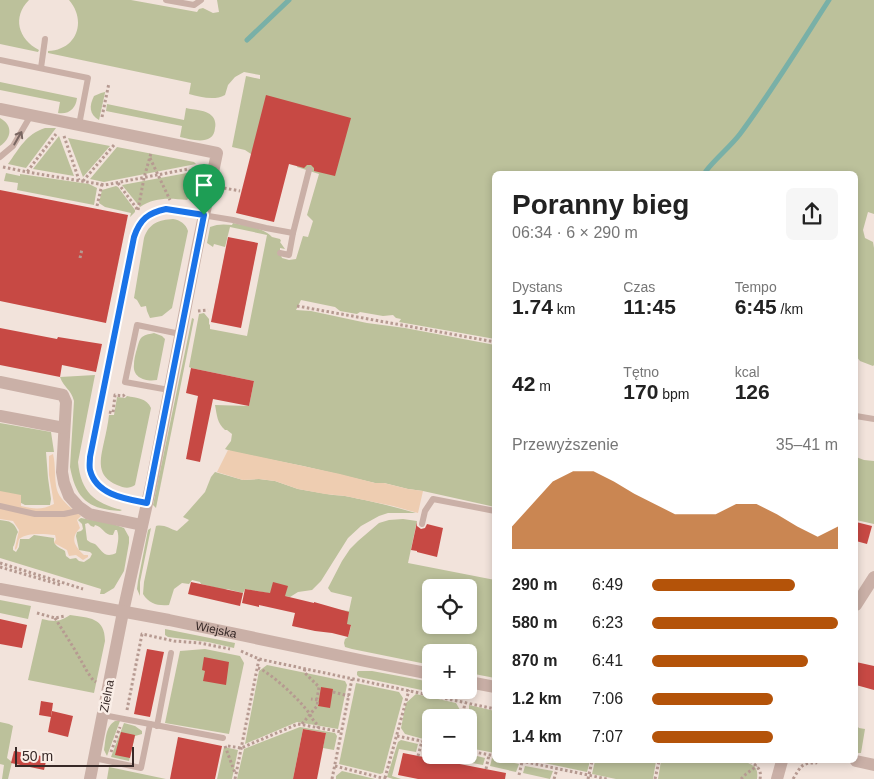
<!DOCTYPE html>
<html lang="pl">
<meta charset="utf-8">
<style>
:root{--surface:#fff;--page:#f6f6f6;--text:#222;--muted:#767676;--accent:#b45309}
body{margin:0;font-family:Arial,sans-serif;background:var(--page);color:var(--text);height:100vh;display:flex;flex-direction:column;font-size:19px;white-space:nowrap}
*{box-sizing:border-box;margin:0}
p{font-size:16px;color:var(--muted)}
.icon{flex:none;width:28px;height:28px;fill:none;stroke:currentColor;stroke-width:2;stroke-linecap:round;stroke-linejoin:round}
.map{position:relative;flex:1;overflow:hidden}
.panel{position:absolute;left:492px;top:171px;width:366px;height:592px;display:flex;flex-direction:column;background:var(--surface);border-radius:8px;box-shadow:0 2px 8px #0003}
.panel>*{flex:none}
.controls{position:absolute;left:422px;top:579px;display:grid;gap:10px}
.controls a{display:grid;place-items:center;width:55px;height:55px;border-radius:8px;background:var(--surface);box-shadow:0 2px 8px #0003;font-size:25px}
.scale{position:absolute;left:15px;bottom:12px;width:119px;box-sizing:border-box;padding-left:5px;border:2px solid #372927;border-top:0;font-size:14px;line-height:18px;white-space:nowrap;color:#372927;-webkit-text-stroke:4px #faeee7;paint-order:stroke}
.pin{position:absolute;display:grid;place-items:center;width:42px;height:42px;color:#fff;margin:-51px -21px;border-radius:50% 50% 50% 0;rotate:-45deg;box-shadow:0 0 5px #0007}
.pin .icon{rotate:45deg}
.round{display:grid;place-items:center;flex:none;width:52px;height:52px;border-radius:8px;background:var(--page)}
.headline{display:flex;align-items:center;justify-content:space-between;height:85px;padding:0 20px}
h1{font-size:28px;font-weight:600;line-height:38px}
.stats{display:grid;grid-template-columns:repeat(3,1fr);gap:8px;height:85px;padding:5px 20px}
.stats div{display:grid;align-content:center}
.stats b{font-size:21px;font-weight:600}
.stats small{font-size:14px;font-weight:400}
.stats p{font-size:14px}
.chart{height:140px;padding:10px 20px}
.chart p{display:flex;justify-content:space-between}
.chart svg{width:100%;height:90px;margin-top:5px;fill:var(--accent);opacity:.7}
ul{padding:0 20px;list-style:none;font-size:16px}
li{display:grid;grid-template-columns:80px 60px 1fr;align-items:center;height:38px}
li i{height:12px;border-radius:6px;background:var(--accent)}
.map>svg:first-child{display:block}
.green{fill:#bcc19b;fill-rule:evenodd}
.sand{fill:#eecdb1}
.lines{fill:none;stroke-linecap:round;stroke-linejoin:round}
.stream{stroke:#79b0a7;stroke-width:5}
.building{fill:#c74944}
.path{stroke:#b69a91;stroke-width:3;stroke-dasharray:2.5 2.5;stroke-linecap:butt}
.service{stroke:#cab0a7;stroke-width:6}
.minor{stroke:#cab0a7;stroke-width:12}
.tertiary{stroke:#cab0a7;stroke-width:12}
.oneway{stroke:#796661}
.route-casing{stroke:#fff;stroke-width:10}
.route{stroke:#1a73e8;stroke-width:6}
.labels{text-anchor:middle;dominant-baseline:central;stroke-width:5;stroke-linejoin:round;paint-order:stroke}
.street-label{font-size:12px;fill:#372927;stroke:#faeee7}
</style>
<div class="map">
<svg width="874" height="779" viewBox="0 0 874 779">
<rect width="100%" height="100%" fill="#f2e3db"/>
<g class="green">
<path d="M0,0H29C12,17 18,39 39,50L38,52L0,44Z"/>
<path d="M69,0H131L197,12L199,9L203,8L213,13L219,12L217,0H874V214L868,212L863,230L865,238L873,242L874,248V365L873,366L860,361L856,356V174H495V339L399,322L401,319L396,318L393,315L383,316L360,312L357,314L340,311L335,307L301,300L296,310L311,311L367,323L405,328L495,345V507L423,491L408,489L384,483H375L303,466L233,452L225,449L231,441L232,434L227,430H225C217,423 217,415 215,405L249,406L254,381L191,368L189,367L199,314L204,313L209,319V324L210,325V329L247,336L267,235L230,227L225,247L214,244L213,247L207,243L210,227C217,224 224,224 232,225L233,223C244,225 265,228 272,237L280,239L281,241L280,242L285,249L280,248V253L282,258L289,260L296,259L303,236L308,237L313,221L307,215L319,174L297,167L298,164L291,161L289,164L251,154L245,150L232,147L246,76L260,79V75L244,72L235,77L228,85L225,95C214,101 201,97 189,94L191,83L48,53V51C77,50 87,21 69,0Z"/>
<path d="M0,82L77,98C76,108 69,115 58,113L60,102L0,90Z"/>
<path d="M105,92V93L99,120C89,114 89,106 94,96L101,93Z"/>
<path d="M107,104L184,120L186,108C194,110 207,110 212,116C215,119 216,124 215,128C214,146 192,140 180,137L182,126L106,111Z"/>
<path d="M0,118C13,125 12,138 0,146Z"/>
<path d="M45,128H56L26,168L8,164C19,149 26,134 45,128Z"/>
<polygon points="59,136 74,176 33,169"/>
<polygon points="68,138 110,146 83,177"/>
<polygon points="117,147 194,162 196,164 104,182 90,179"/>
<polygon points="6,173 20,176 20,174 89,184 97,188 94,205 17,190 18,183 4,181"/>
<path d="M187,173L197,181L195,192L187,200C169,198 155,197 140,207L122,185Z"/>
<polygon points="116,186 118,187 135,210 135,212 130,217 131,213 105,207 99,203 102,190"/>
<path d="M173,219C180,220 186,224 188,231L172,308L162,316L150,318L147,311L146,306L141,307L137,300L134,298L144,238C149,223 159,220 173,219Z"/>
<polygon points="192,318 194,319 156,508 153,505"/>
<path d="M154,333L162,336L165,339L157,380C146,382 132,378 134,364C134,360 135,356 136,352C138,347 138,341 142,337C146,334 150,334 154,333Z"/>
<path d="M95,375L78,462C81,492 94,503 122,510L120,511C88,509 76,499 70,467L74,401C71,389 64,388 60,377Z"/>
<path d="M127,396C136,398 147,398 151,408L135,485C129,489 124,488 117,485C96,476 100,460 104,442C106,433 108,424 109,415H114L117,397L125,398Z"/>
<polygon points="0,423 51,432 54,452 46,452 48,478 51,499 50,505 25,505 0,492"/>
<polygon points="856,457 864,460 874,461 874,524 856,520"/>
<path d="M215,472L243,480L259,479L275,481L298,489L333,495C344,495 354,498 365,500C382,504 399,508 416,513H388L379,516L361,526L348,538L321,581L312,590L298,592L290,597L245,589L243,593L227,589L225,590L201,584L200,582L192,580L189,584L182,583L174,589L169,605C158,606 149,604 143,594L144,582L156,526C164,524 170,529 177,531L187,522L189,520L183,517L205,492L211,477Z"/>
<path d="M81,518L113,524L124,528L129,537V543L124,571L114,588L104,594H100L101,589L0,558V520C10,521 14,522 18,532C15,537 16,542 13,547V550L16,552L19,547L20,539H29L34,535L54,538C53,546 59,547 65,551L66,556L70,559L76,558L79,561L84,562L90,558L92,554L90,552L79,550L76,536L77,532L81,531L83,529L82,524L78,520ZM88,523L91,526L94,527L95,525C103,527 105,536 113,535L115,530H117C120,538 117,545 116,553C104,559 102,550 95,544C92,543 89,542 87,540L85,524Z"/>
<path d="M403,519L417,521L408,563L495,580V678L469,673V652H431V665L352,649L345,647L344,643L345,639L348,637L351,626L339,623L341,610L349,611L352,597L331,592L328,588L342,561L350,549L358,541L379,523L389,520ZM431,588H469V625H431Z"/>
<polygon points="151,528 140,582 140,596 137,589 138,581 148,530"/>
<polygon points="0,600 31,606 28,619 0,613"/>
<path d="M70,615C89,618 105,617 105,641L94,693L28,680L42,619C55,622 59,622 70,615Z"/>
<polygon points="165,629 235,643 234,648 208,642 168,637 165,635"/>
<polygon points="205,649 240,656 244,663 229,734 165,723 180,651"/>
<polygon points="267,665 345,681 347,685 338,729 297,722 245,744 259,671"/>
<polygon points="358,671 372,671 431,682 431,690 437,690 436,693 359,677 357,675 357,672"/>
<polygon points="356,683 399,692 403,698 383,773 380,774 339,764"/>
<polygon points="416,694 456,703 460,710 458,717 431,718 431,741 405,734 401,728 406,703"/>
<polygon points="469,705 495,711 495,753 469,748 469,718 465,717 463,712 469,710"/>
<path d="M115,721H120L107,756L104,750C106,740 105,727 115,721Z"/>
<polygon points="0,722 9,724 13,726 7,758 12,762 8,779 2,779 4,765 0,764"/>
<polygon points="124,723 135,726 142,731 142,734 135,736 129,761 111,757"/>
<polygon points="856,725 859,728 865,729 861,753 856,753"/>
<polygon points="300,727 335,733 337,736 334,750 323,748 326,733 303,729 293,779 237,779 244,749"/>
<polygon points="401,740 418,744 416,752 399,749 392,776 401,779 393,779 387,777 398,742"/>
<polygon points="224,747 238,750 232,779 217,779"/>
<polygon points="469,754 485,758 483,765 456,760 457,755"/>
<polygon points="492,758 495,759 495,761 505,761 519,764 516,772 490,766"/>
<polygon points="535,761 590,761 587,772"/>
<polygon points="595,761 656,761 653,779 616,779 592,774"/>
<path d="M661,761H741C752,764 759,766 757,779H658Z"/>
<polygon points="525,766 553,771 550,779 523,773"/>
<polygon points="109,767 166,779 107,779"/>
<polygon points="342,771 375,779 336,779 336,776"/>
</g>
<g class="sand">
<polygon points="228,450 340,474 375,483 384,483 408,489 423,491 418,513 393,506 345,496 325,494 298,489 275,481 259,479 243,480 217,472"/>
<path d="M53,454C56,466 54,478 57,490C60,500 72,509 81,516L77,520L80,528C70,538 74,546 84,555H88V557L83,560L76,555L69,556L67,550L54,543L56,539L55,535C44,534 28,532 19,539L17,548L15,550V548L19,530L13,521L0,519V491L21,495V506C34,509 42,510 54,504L49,475V456Z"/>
</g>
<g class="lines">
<g class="stream">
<polyline points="247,40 289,0"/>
<path d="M706,171C716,158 730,147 740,134C772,91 800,45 829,0"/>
</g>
</g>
<g class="building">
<polygon points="266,95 351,118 335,176 314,171 314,168 311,165 307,165 304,168 289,164 274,222 236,213"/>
<polygon points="0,190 128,215 106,323 0,301"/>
<polygon points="228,237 258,243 241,328 211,322"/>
<polygon points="0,328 57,339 58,337 102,344 96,372 62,365 60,377 0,365"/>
<polygon points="191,368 254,381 249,406 213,399 200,462 186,459 198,396 186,393"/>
<polygon points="417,522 417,526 421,529 425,528 427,524 443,528 437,557 417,552 417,551 411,550"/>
<polygon points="856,522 872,526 867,544 856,541"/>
<polygon points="191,582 243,593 240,606 188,594"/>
<polygon points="273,582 288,586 285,596 314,603 314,602 349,612 347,624 351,625 348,637 332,633 315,631 292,626 295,613 259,605 259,607 242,603 245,589 270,593"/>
<polygon points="0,619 27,625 22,648 0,644"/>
<polygon points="147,649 164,652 150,717 134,714"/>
<polygon points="204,657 229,662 226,685 203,681 205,671 202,670"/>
<polygon points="856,662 874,666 874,690 856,685"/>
<polygon points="321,687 333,689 330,708 318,706"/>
<polygon points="41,701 53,703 51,717 39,715"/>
<polygon points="52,711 73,716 68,737 48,732"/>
<polygon points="303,729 326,733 317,779 293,779"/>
<polygon points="121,732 135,735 130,758 115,755"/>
<polygon points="178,737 222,746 215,779 170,779"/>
<polygon points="14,751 47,757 44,770 11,763"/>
<polygon points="403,753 506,773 505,779 418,779 398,775"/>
</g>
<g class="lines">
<g class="path">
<polyline points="102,117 109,83"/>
<polyline points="64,136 79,180"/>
<polyline points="150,158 170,200"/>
<polyline points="3,167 27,172 56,134"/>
<polyline points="27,172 105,185 188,169 199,178"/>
<polyline points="83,181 114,145"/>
<polyline points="118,183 137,209"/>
<polyline points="224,188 240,191"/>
<polyline points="97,206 102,184"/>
<polyline points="138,210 144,178 151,153"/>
<polyline points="80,258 82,249"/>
<polyline points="297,306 495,342"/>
<polyline points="198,311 208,310"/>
<polyline points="109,412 113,413 115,395 123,396 125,394 126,394"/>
<polyline points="0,563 83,589"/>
<polyline points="0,567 61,585"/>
<polyline points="37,613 55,618 65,616"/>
<polyline points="55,618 75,650 88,673 93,680 96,682"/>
<polyline points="241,651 259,659 495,709"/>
<path d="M258,668C270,672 301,701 309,713C312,718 313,721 318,725V728"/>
<polyline points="305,669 304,672 319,687 317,699"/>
<polyline points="333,692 349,696"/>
<polyline points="127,710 142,634 174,641 200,643 230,649"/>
<polyline points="462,718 465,703"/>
<polyline points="302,724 317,706 318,700 311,699"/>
<polyline points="397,736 431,743"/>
<polyline points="225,746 235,773"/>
<polyline points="228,746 241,748 298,724 342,732"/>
<polyline points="469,751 495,756"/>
<polyline points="111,752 120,727"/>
<polyline points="418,756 422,741"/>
<polyline points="521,761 607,779"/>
<path d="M750,761C757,766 762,770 760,779"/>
<polyline points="452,762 454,755"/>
<polyline points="335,766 386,779"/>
<polyline points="486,769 489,755"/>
<polyline points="519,775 522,762"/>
<polyline points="385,778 409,690"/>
<polyline points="235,779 259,659"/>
<polyline points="332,779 352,679"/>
<polyline points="554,779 557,769"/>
<polyline points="588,779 592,761"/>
<polyline points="655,779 659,761"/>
<polyline points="741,779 746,774 757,766"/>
<path d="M793,779C800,768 801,762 816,763V761"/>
</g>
<g class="service">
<polyline points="166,0 194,5 201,0"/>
<polyline points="0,60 88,78 79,125"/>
<polyline points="41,68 45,39"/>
<polyline points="0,157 13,146 31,115"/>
<polyline points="293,233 309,170"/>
<polyline points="169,390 125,382 137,325 180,334"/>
<polyline points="856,416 874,419"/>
<path d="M147,503C125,499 96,495 90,470C90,466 90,461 90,457L135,237L138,227L144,219L154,212L165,209L233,220L266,228L293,233L289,255L280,253"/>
<polyline points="0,506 35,514 64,514 82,510"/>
<polyline points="422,524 425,511 433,499 495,511"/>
<polyline points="103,715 223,738"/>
<polyline points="157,726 171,653"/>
<polyline points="94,758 141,768 150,724"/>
</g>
<g class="minor">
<polyline points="0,109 217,153 197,249 152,481 123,612 90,779"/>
<polyline points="0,382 63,395 66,402 62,472 64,483 69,496 79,507 89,514 142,525"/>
<polyline points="0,416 64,428"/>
<polyline points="856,761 874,765"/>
</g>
<g class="tertiary">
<path id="s1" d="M0,589L169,620L365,661L431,674"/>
<polyline points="856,605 874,577"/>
<polyline points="469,682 495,687"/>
<polyline points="777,779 782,761"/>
</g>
</g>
<defs><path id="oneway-shaft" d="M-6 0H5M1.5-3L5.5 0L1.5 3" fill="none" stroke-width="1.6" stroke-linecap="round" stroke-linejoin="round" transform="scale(1.25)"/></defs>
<use class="oneway" href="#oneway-shaft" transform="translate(18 138) rotate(-60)"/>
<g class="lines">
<defs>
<path id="route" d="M166,209L204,215L147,503C126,499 96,495 90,470C89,466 90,461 90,457L134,237C140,219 148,213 166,209Z"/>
</defs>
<use href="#route" class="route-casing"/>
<use href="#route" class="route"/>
</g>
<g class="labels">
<g class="street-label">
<text stroke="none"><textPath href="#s1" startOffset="220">Wiejska</textPath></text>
<text transform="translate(107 696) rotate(-79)">Zielna</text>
</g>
</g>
</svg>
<div class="controls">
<a><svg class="icon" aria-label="locate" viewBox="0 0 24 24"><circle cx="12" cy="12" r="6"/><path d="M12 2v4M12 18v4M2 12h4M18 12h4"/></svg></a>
<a>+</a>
<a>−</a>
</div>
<div class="scale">50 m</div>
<div class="pin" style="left:204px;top:215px;background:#1e9e55"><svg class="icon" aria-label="arrive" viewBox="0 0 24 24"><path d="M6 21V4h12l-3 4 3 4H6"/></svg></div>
<section class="panel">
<div class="headline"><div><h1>Poranny bieg</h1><p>06:34 · 6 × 290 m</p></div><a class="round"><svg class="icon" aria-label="share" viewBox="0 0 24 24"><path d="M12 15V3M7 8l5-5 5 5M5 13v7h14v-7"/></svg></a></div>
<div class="stats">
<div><p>Dystans</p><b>1.74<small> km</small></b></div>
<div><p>Czas</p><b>11:45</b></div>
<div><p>Tempo</p><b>6:45<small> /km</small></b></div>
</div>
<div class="stats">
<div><b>42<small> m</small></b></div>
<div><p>Tętno</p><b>170<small> bpm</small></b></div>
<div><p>kcal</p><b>126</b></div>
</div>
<div class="chart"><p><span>Przewyższenie</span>35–41 m</p>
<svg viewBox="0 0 160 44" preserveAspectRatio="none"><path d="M0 44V33L10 22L20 11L30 6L40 6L50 11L60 17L70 22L80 27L90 27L100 27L110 22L120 22L130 27L140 33L150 38L160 33V44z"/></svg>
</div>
<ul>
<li><b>290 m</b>6:49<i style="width:77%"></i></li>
<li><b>580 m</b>6:23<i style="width:100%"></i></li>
<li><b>870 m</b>6:41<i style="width:84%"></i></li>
<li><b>1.2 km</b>7:06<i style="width:65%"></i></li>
<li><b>1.4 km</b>7:07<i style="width:65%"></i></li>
</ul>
</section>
</div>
